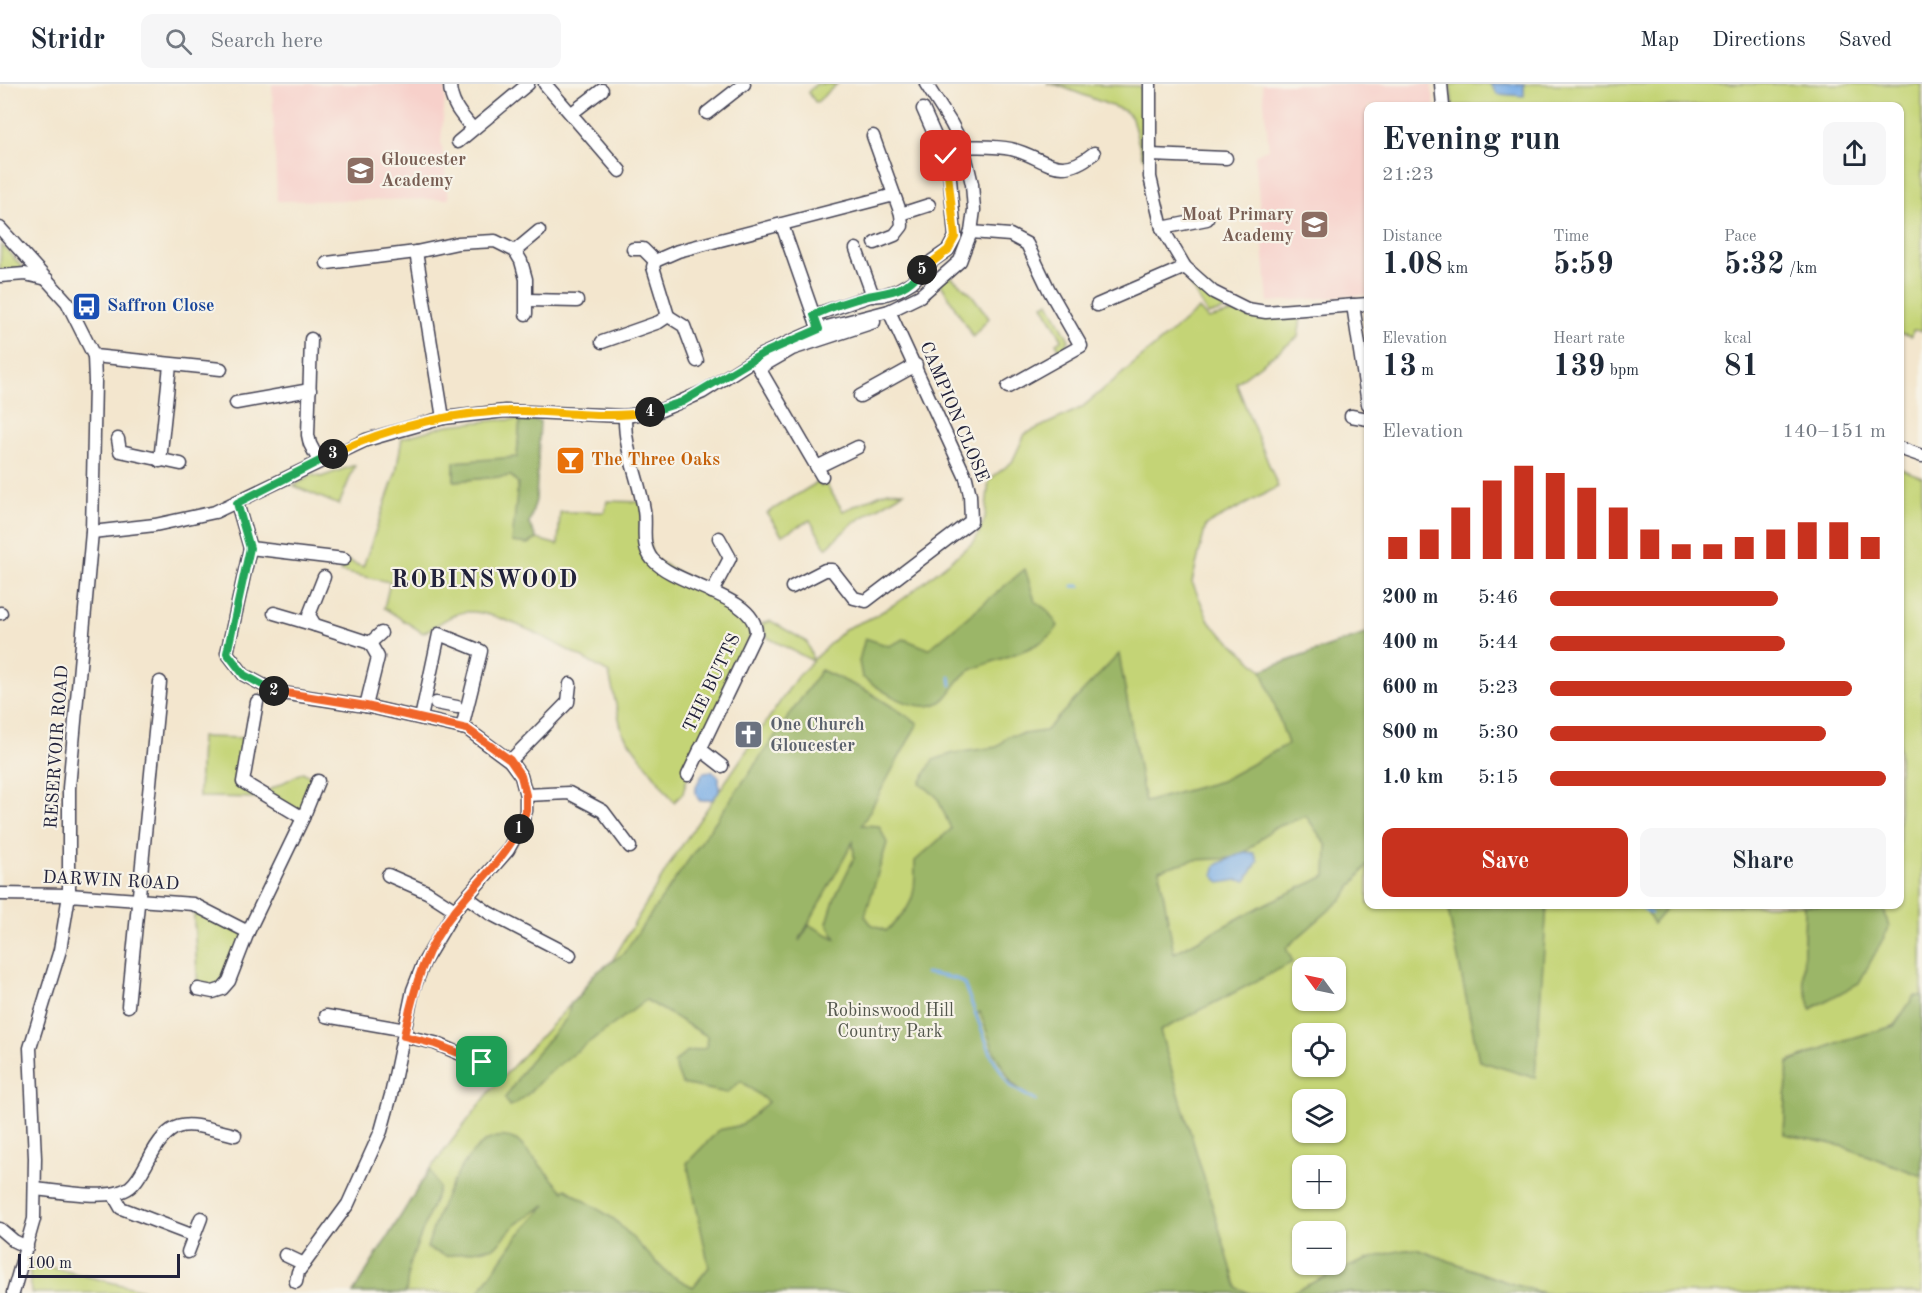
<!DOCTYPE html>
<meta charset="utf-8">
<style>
:root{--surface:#fff;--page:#f6f6f7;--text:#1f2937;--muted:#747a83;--line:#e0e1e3;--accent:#c8321e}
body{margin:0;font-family:"Old Standard TT",serif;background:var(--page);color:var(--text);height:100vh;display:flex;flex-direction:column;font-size:22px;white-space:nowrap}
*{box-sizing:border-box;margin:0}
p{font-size:20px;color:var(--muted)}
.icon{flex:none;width:33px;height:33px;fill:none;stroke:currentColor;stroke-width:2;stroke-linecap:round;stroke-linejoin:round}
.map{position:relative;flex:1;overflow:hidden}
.drawer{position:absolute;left:1364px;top:18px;width:540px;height:807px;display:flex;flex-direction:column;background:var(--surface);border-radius:12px;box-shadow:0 2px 4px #0004}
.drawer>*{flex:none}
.needle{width:39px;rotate:303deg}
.controls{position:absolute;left:1292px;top:873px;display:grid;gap:12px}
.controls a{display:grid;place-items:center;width:54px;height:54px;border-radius:12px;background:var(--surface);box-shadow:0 2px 4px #0004;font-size:30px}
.scale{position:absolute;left:18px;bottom:15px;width:162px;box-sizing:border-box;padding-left:6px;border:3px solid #22223b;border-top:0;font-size:16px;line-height:21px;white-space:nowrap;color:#22223b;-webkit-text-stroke:4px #f7f3e8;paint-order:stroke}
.pin{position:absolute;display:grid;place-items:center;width:51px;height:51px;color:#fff;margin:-26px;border-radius:12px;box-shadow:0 3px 9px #0006}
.km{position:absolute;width:30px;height:30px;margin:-15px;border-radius:50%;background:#222;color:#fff;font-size:16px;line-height:30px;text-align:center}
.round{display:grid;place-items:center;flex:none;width:63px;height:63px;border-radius:12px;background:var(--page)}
.headline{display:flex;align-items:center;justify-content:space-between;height:102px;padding:0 18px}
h1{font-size:33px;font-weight:700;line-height:45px}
.stats{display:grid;grid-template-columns:repeat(3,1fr);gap:9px;height:102px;padding:6px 18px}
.stats div{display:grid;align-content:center}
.stats b{font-size:30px;font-weight:700}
.stats small{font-size:16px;font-weight:400}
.stats p{font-size:16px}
.chart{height:168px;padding:12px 18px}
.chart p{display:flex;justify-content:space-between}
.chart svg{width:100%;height:108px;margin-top:6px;stroke:var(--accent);stroke-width:6}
.action{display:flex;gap:12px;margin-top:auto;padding:12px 18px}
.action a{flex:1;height:69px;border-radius:12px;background:var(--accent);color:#fff;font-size:24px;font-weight:700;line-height:69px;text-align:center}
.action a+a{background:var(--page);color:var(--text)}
ul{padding:0 18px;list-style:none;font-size:20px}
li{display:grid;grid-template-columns:96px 72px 1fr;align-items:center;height:45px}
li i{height:15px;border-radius:8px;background:var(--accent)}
header{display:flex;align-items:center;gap:36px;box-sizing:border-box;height:84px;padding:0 30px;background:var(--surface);border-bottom:2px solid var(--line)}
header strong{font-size:28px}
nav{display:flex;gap:33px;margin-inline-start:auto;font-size:21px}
.search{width:420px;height:54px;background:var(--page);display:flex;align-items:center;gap:15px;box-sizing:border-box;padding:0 21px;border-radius:12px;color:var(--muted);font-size:22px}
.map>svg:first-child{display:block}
.built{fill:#f7d0ca}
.green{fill:#c4d476;stroke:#737b58;stroke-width:1.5;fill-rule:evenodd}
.forest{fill:#9bb667;stroke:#5e6c51;stroke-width:1.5;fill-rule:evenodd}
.water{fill:#77ace5;stroke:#4c6790;stroke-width:1.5}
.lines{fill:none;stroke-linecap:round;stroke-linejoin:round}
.stream{stroke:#77ace5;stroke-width:3}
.minor-casing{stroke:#413f51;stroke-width:15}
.minor{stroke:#fff;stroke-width:12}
.split-1-casing{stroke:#fff;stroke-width:12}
.split-2-casing{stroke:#fff;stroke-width:12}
.split-3-casing{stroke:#fff;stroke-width:12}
.split-4-casing{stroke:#fff;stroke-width:12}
.split-5-casing{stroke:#fff;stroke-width:12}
.split-6-casing{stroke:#fff;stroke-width:12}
.split-1{stroke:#f0652b;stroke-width:8}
.split-2{stroke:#f0652b;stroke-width:8}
.split-3{stroke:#22a559;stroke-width:8}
.split-4{stroke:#f5b400;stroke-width:8}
.split-5{stroke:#22a559;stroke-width:8}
.split-6{stroke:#f5b400;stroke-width:8}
.labels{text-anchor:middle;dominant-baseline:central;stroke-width:4.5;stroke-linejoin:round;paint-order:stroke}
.education-label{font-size:18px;font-weight:bold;fill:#785e54;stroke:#f7f3e8;text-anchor:start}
.transit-label{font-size:18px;font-weight:bold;fill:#164399;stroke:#f7f3e8;text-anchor:start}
.street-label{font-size:18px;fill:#22223b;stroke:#f7f3e8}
.food-label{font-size:18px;font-weight:bold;fill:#c56008;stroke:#f7f3e8;text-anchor:start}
.worship-label{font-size:18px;font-weight:bold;fill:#5b616d;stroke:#f7f3e8;text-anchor:start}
.park-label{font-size:18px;fill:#53574d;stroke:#f7f3e8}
.district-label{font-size:24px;font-weight:bold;letter-spacing:1.5px;fill:#22223b;stroke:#f7f3e8}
</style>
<header>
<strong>Stridr</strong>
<div class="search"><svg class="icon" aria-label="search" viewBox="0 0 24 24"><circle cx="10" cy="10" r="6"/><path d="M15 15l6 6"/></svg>Search here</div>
<nav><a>Map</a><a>Directions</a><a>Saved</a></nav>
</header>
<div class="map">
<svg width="1922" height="1209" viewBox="0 0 1922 1209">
<rect width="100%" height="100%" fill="#f7f3e8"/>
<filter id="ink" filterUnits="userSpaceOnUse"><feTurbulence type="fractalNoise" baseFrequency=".0167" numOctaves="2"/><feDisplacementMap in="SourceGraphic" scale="12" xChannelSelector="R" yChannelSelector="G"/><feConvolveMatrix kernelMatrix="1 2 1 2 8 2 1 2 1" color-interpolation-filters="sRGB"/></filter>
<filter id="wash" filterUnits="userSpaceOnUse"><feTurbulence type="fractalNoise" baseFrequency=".008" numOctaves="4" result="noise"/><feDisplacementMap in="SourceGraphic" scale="24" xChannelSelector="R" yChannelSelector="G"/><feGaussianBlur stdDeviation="1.35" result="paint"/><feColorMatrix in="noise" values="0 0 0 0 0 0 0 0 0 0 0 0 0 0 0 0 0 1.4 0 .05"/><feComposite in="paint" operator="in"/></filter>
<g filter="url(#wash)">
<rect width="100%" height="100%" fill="#f3e6ce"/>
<g class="built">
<polygon points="272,0 446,0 441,58 449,115 277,117"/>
<polygon points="1262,0 1431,0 1435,22 1368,22 1368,211 1268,218 1255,71 1269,64"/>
</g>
<g class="green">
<polygon points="816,0 837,0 816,19 808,8"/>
<polygon points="1047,0 1139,2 1146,10 1146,75 1142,72 1132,34 1125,27 1057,1"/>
<polygon points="1450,0 1922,0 1922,247 1913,246 1912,252 1899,249 1899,22 1453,22"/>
<polygon points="1,161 4,163 24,185 0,186"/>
<polygon points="947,189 972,211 989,234 973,253 939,197"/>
<polygon points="1188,191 1234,223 1208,231 1185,192"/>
<polygon points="1049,218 1069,256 1061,268 1056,259 1062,255 1043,221"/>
<path d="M1199,225L1208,235L1247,225L1244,230L1266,228L1301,234L1298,253L1236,299L1278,403L1206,441L1192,498L1210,539L1262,586L1368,549V820L1644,821L1653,839L1669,821H1805L1804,866L1811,925L1829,914L1874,821L1899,820V384L1922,393V968L1894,942L1845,956L1788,978L1784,1050L1842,1062L1922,1092V1209H353L428,1088L491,1006L580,910L593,891L612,877L672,776L797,593L813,577L768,554L761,540L771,537L807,558L813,576L845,545L875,532L903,515L975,457L985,434L989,396L1012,378L1025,350L1081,324ZM1302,884H1335V916H1302ZM1302,950H1335V982H1302ZM1302,1016H1335V1048H1302ZM1302,1082H1335V1114H1302ZM1302,1148H1335V1180H1302Z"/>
<path d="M499,336H520L517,374L455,378L454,397L511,392L518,398L528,460L537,455L558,461L560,428H605L607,417L642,418L652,474L739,522L756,540L688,691L683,709L674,718L622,648L609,589C578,572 492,519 460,529C448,532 435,543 423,549L384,524L390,498L341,488L344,475L363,483L396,388L402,354L448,341Z"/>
<polygon points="355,381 339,421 294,402 312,391 321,393"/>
<polygon points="818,398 821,402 826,400 843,427 888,407 904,408 853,439 826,464 810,436 782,451 767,429"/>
<polygon points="201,653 250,654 243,698 262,710 303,688 318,697 303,734 270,714 199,713"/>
<polygon points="193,820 248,848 222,905 198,905"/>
<polygon points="29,1178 154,1209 31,1209"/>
</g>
<g class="forest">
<polygon points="520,336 540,337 536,416 529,440 537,455 528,460 512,458 518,399 511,392 454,397 454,378 517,373"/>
<path d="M1025,485L1035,517L1047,526L1058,542C1045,566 993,575 969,587C955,594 951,617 933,621C909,627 880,605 862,593L859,577L865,554L889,562L904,555L929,565Z"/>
<path d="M1368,549V780L1343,814L1286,864L1293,878L1160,947L1237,1204L1250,1209H478L517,1153L546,1121L516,1140L495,1163L446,1172L427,1164C436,1132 470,1033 516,1056C521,1058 556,1100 563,1107L566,1105L614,1135L667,1189L693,1203L709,1183L687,1079L719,1046L742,1041L768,1018L741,997L727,1009L682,1000L674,979L686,968L706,964L707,952L646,916C615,941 581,962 550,988C536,999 526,1017 509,1022L505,1014L528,979L567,934L571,919L580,912L593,891L623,870L821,586L869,608L918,639L862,741L879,742L887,759L865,832L871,840L886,847C914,821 915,815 915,777L951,745L937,713L920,699L933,676L954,669L997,663L1008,652L1045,647L1119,570L1145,718L1221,697L1288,660L1262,586ZM1306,732L1327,762L1326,792L1267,819L1174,869L1159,786L1193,776L1239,774L1272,745ZM853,758L854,774L835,813L827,839L836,855L809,841L799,857ZM980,928L995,970L1012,999L1032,1015C997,997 990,965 977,930Z"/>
<polygon points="1447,821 1547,821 1535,994 1479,977"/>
<polygon points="1644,821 1669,821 1653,840"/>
<polygon points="1805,821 1883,821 1889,844 1859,899 1811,925 1803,897"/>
<polygon points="1914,912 1922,912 1922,1092 1842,1062 1784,1050 1788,979 1845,956 1894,942"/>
<polygon points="430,1085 439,1104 409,1182 406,1209 353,1209"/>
<path d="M1416,1165C1459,1179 1500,1199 1544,1209H1290C1331,1191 1371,1168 1416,1165Z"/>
</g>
<g class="water">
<polygon points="1490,0 1524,0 1524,12 1498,10"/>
<path d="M712,687L719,693V708L713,715L700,717C691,707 698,697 704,688Z"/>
<polygon points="1244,768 1254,769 1258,777 1246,797 1237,796 1220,799 1213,791 1216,781"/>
</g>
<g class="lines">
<g class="stream">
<polyline points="1073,502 1080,502"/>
<polyline points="950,593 951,601"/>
<polyline points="1636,820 1651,829"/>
<polyline points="926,889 957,895 964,900 992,972 1010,1002 1036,1017"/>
</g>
</g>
</g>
<g filter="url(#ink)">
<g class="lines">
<defs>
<g id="minor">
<path d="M450,0C450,19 461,31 473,45"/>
<polyline points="545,0 620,87"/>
<polyline points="1150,0 1150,93 1162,144 1185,183 1213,208 1247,225 1266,228 1368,220"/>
<polyline points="1441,0 1443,22"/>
<polyline points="572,29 602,6"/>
<polyline points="707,29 744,0"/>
<polyline points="873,52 901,130 902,142 895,151 875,159"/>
<polyline points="458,58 528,0"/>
<path d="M963,62C978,63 996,62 1011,65C1046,73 1057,99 1094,69"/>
<polyline points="1150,71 1226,74"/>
<polyline points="901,130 929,121"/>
<polyline points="782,141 816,238"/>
<polyline points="0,144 67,218 94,272 95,298 92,448 69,704 69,811 60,866 30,964 35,1074 34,1135 13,1209"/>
<polyline points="1162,144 1207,135"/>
<polyline points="971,148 1010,151 1027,160 1049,206 1081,262 1008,303"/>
<polyline points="633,165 643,165 655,177"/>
<polyline points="856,165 873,212"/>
<polyline points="515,167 539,147"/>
<polyline points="416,168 443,334"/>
<polyline points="327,179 416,168 458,159 495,157 515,167 521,177 526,195 526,230"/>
<polyline points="0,192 25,190 47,195"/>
<polyline points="527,216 577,217"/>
<polyline points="1097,221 1185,183"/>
<polyline points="1353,221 1368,320"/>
<polyline points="814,231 870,212 883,211 898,206 912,198 932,177 948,166 955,153 949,83 923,25"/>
<polyline points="668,232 684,242 697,277"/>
<polyline points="311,255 308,351 310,360 319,377"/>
<polyline points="602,258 659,238 668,232 653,183 655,177 678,167 894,111"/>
<polyline points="94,272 221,285"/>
<polyline points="756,279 822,392"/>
<polyline points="759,284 792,265 874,238"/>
<polyline points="860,312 916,281"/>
<polyline points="236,319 310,306"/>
<path d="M625,332C624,366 639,394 644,426C647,443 640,460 652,475C675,502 756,511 756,549L688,691"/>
<polyline points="1351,332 1368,335"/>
<polyline points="118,355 120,367 181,380"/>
<polyline points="1899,364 1922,372"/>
<polyline points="160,377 170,281"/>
<polyline points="817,383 858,363"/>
<polyline points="237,419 250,464 227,569 244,591 276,608 366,622 467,645 510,677 521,692 526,711 526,727 521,742 508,766 455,826 424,878 413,906 391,1011 381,1047 348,1120 298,1188 296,1198"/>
<polyline points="92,448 155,441 215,428 366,356 443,334 505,327 625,332 659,327 703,308 761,271 794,256 819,245 889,227 920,212 960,177 971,148 974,126 972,100 963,62 951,39 926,0"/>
<polyline points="250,464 344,475"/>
<polyline points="324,493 309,531 315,541 370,559 378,573 366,622"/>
<polyline points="792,503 825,486 832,486 854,514 866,517 971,437 970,411 966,394 889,227"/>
<polyline points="712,508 730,474 719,454"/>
<polyline points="0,529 1,529"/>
<polyline points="274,529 315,541"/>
<polyline points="370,559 381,549"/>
<polyline points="436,619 457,623"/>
<polyline points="421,634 439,550 481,567 462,644"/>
<polyline points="700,665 722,682"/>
<polyline points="510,677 568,618 570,600"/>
<polyline points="526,711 569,709 603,727 630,763"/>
<polyline points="303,734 318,697"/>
<polyline points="388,791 427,808 455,826"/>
<polyline points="0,810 69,811 193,820 248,848"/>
<polyline points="467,813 489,829 570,871"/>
<polyline points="198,905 213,908 222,905 229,897 248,848 303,734 243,698 257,618"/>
<polyline points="128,922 160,598"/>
<polyline points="326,932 406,946"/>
<polyline points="404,952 435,959 494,984"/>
<polyline points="482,978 489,966"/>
<path d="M35,1105C59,1107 110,1118 130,1103C138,1097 143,1086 148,1077C173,1028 189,1040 235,1051"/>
<polyline points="113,1110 121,1124 194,1152"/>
<polyline points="0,1145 14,1157 27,1163"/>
<polyline points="188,1168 201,1134"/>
<polyline points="285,1171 304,1180"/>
</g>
</defs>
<use href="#minor" class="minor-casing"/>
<use href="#minor" class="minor"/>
</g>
</g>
<g class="lines" filter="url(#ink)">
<defs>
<path id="split-1" d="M482,978L435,960L404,952C414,904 424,864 456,825C478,798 503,776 519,745"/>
<polyline id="split-2" points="274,607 366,622 467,645 510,676 521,692 526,711 526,727 519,745"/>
<polyline id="split-3" points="274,607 244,591 227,569 250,464 237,419 333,370"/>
<path id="split-4" d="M333,370C390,342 459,326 523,327C565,328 608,335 650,328"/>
<path id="split-5" d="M650,328L682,318L764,269L819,245L814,231C831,223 850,216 868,212C893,207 904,208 922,186"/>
<polyline id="split-6" points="922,186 948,166 955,153 946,72"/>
</defs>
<use href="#split-1" class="split-1-casing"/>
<use href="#split-2" class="split-2-casing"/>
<use href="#split-3" class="split-3-casing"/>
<use href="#split-4" class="split-4-casing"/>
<use href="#split-5" class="split-5-casing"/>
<use href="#split-6" class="split-6-casing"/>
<use href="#split-1" class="split-1"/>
<use href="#split-2" class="split-2"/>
<use href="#split-3" class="split-3"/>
<use href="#split-4" class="split-4"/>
<use href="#split-5" class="split-5"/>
<use href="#split-6" class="split-6"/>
</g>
<defs>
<symbol id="school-square" viewBox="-11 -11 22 22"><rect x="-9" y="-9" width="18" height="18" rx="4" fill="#8d6e63" stroke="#f7f3e8"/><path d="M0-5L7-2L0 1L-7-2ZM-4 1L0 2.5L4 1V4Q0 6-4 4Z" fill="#fff"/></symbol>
<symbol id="bus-square" viewBox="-11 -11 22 22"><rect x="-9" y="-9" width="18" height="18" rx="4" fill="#1a4fb4" stroke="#f7f3e8"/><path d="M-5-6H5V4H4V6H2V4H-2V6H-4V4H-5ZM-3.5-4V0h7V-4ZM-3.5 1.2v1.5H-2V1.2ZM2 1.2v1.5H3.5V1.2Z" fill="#fff"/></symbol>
<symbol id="bar-square" viewBox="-11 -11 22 22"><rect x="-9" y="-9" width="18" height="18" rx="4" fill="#e8710a" stroke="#f7f3e8"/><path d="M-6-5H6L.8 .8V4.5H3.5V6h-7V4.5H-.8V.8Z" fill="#fff"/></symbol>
<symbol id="church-square" viewBox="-11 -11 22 22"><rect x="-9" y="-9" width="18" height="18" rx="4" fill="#6b7280" stroke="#f7f3e8"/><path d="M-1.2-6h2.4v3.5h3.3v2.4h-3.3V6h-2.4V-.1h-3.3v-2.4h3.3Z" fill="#fff"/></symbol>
</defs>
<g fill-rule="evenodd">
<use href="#school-square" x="344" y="70" width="33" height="33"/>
<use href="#school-square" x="1298" y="124" width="33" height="33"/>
<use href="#bus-square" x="70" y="206" width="33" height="33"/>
<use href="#bar-square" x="554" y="360" width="33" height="33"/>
<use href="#church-square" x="732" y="634" width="33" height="33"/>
</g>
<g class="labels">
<g class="education-label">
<text x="381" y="76">Gloucester<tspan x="381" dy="21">Academy</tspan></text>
<text x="1294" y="131" text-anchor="end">Moat Primary<tspan x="1294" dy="21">Academy</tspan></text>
</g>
<g class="transit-label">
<text x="107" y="222">Saffron Close</text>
</g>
<g class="street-label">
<text transform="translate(954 328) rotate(67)">CAMPION CLOSE</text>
<text transform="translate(712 599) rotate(-64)">THE BUTTS</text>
<text transform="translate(57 663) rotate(-86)">RESERVOIR ROAD</text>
<text transform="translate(111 797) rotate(3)">DARWIN ROAD</text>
</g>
<g class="food-label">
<text x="591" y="376">The Three Oaks</text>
</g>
<g class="worship-label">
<text x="770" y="641">One Church<tspan x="770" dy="21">Gloucester</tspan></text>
</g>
<g class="park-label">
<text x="890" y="927">Robinswood Hill<tspan x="890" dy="21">Country Park</tspan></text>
</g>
<g class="district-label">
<text x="485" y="497">ROBINSWOOD</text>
</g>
</g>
</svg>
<div class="controls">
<a><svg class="needle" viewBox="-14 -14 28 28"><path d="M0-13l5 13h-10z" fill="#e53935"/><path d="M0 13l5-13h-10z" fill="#747a83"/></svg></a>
<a><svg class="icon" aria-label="locate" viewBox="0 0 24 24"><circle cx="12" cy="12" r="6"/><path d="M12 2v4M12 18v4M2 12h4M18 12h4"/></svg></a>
<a><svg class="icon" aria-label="layers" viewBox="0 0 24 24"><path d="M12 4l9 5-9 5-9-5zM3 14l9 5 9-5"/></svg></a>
<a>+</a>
<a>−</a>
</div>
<div class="scale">100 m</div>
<div class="pin" style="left:482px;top:978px;background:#1e9e55"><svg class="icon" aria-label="arrive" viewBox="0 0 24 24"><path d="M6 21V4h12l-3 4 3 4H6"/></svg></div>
<div class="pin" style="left:946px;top:72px;background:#d93025"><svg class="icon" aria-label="check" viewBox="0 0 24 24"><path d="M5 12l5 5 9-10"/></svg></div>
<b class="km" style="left:519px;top:745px">1</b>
<b class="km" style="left:274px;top:607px">2</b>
<b class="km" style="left:333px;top:370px">3</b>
<b class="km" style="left:650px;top:328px">4</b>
<b class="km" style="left:922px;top:186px">5</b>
<section class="drawer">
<div class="headline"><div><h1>Evening run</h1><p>21:23</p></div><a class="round"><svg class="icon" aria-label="share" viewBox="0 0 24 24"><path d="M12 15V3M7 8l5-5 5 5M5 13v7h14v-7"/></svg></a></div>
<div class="stats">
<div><p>Distance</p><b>1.08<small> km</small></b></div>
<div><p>Time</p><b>5:59</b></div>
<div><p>Pace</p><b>5:32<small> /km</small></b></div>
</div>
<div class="stats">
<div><p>Elevation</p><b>13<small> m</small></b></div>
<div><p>Heart rate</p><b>139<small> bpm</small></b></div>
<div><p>kcal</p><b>81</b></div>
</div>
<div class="chart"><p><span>Elevation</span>140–151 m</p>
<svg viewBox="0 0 160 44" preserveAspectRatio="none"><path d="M5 44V35M15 44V32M25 44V23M35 44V12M45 44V6M55 44V9M65 44V15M75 44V23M85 44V32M95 44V38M105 44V38M115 44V35M125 44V32M135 44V29M145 44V29M155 44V35"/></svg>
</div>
<ul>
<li><b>200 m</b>5:46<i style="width:68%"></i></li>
<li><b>400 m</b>5:44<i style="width:70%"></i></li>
<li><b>600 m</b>5:23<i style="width:90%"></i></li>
<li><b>800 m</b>5:30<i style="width:82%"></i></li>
<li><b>1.0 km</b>5:15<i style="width:100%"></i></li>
</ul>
<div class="action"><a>Save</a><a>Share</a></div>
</section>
</div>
